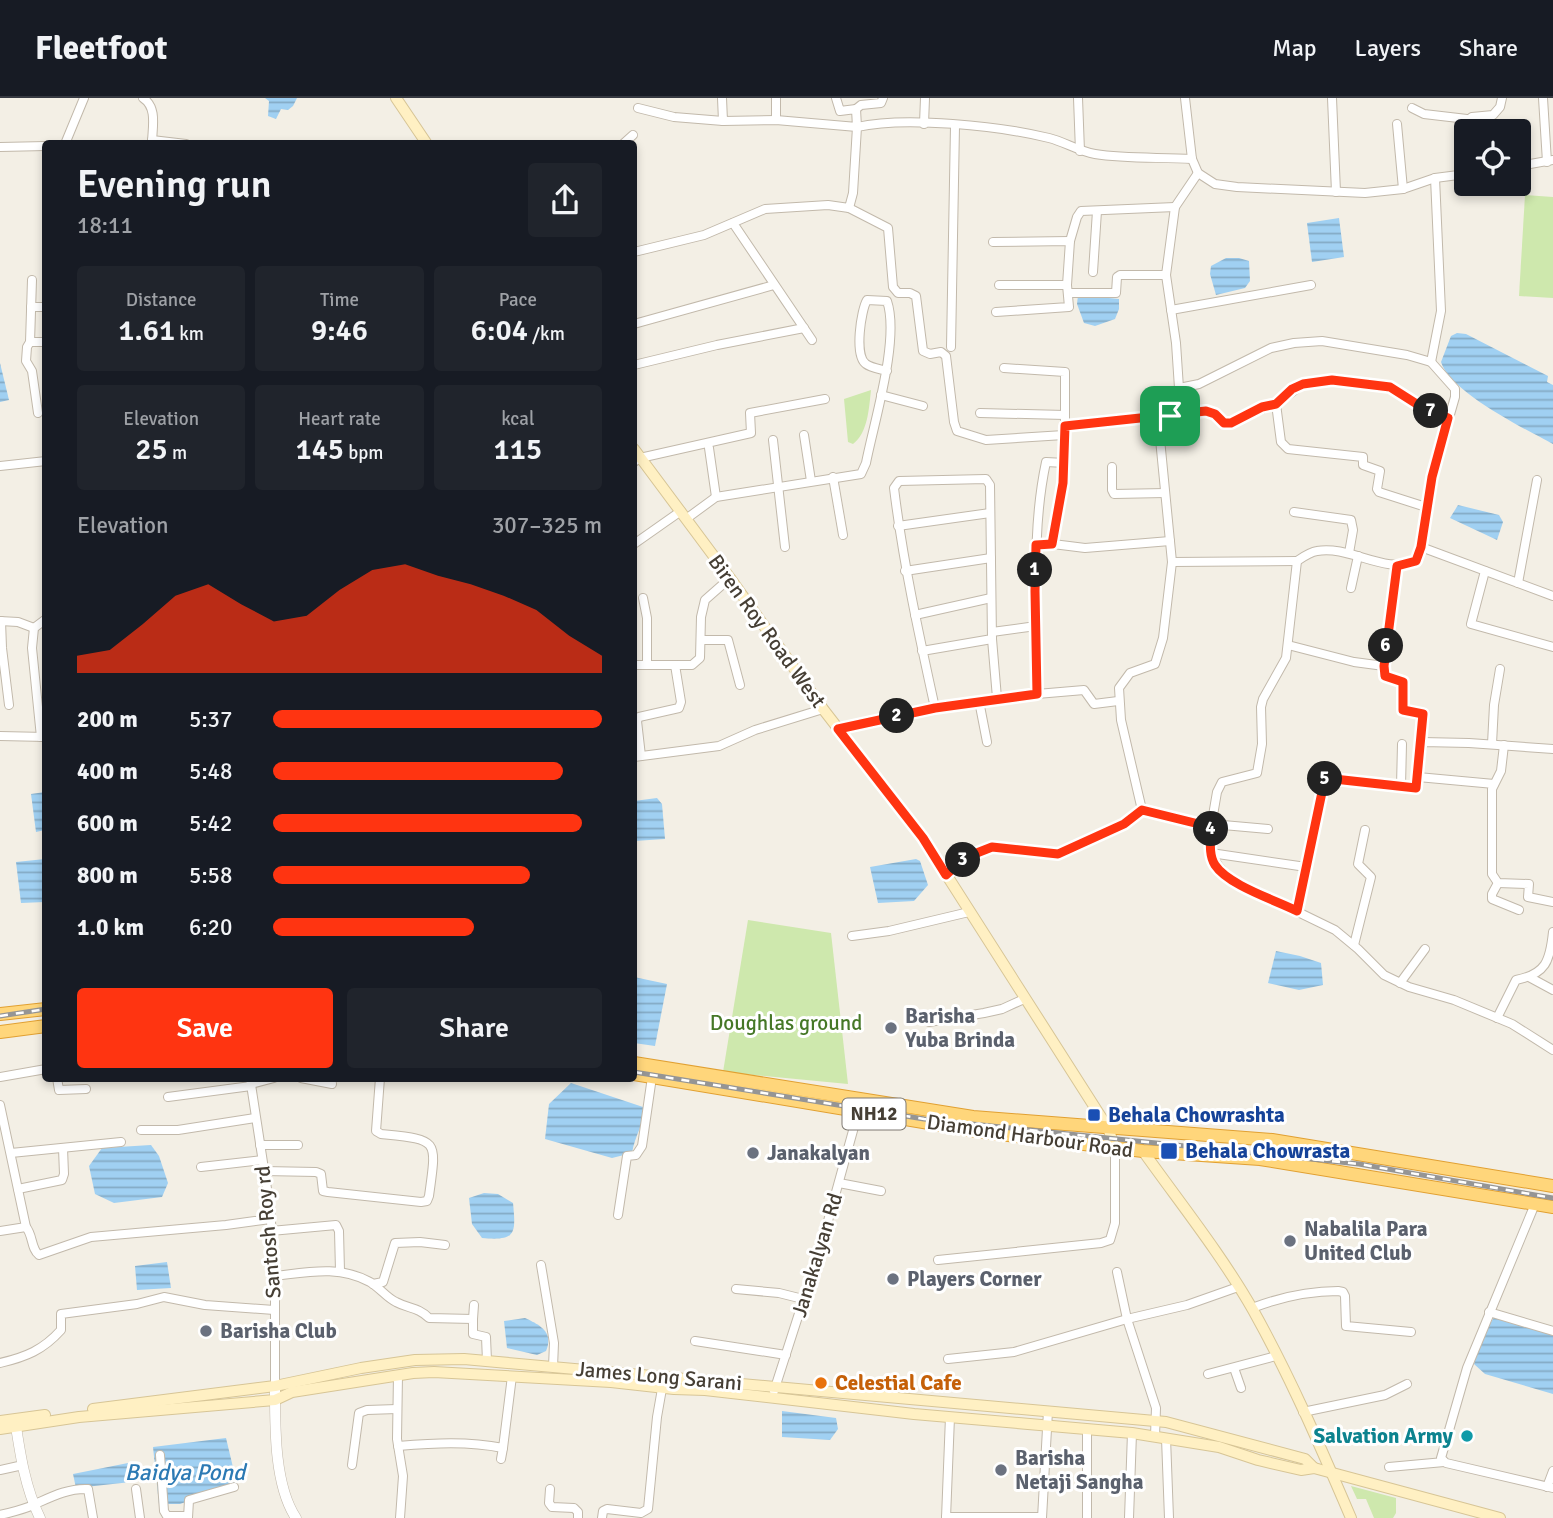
<!DOCTYPE html>
<meta charset="utf-8">
<style>
:root{--surface:#171b24;--page:#20242c;--text:#f1f3f6;--muted:#9ea1a6;--line:#363941;--accent:#ff3411}
body{margin:0;font-family:Signika,sans-serif;background:var(--page);color:var(--text);height:100vh;display:flex;flex-direction:column;font-size:26px;white-space:nowrap}
*{box-sizing:border-box;margin:0}
p{font-size:23px;color:var(--muted)}
.icon{flex:none;width:38px;height:38px;fill:none;stroke:currentColor;stroke-width:2;stroke-linecap:round;stroke-linejoin:round}
.map{position:relative;flex:1;overflow:hidden}
.drawer{position:absolute;left:42px;top:42px;width:595px;height:942px;display:flex;flex-direction:column;background:var(--surface);border-radius:7px;box-shadow:0 4px 10px #0003}
.drawer>*{flex:none}
.controls{position:absolute;left:1454px;top:21px;display:grid;gap:14px}
.controls a{display:grid;place-items:center;width:77px;height:77px;border-radius:7px;background:var(--surface);box-shadow:0 4px 10px #0003;font-size:35px}
.pin{position:absolute;display:grid;place-items:center;width:60px;height:60px;color:#fff;margin:-30px;border-radius:14px;box-shadow:0 4px 10px #0006}
.km{position:absolute;width:35px;height:35px;margin:-18px;border-radius:50%;background:#222;color:#fff;font-size:19px;line-height:35px;text-align:center}
.round{display:grid;place-items:center;flex:none;width:74px;height:74px;border-radius:7px;background:var(--page)}
.overview{display:flex;align-items:center;justify-content:space-between;height:119px;padding:0 35px}
h1{font-size:38px;font-weight:600;line-height:52px}
.figures{display:grid;grid-template-columns:repeat(3,1fr);gap:10px;height:119px;padding:7px 35px}
.figures div{display:grid;align-content:center;border-radius:7px;background:var(--page);text-align:center}
.figures b{font-size:30px;font-weight:600}
.figures small{font-size:19px;font-weight:400}
.figures p{font-size:19px}
.chart{height:196px;padding:14px 35px}
.chart p{display:flex;justify-content:space-between}
.chart svg{width:100%;height:126px;margin-top:7px;fill:var(--accent);opacity:.7}
.cta{display:flex;gap:14px;margin-top:auto;padding:14px 35px}
.cta a{flex:1;height:80px;border-radius:7px;background:var(--accent);color:#fff;font-size:28px;font-weight:600;line-height:80px;text-align:center}
.cta a+a{background:var(--page);color:var(--text)}
ul{padding:0 35px;list-style:none;font-size:23px}
li{display:grid;grid-template-columns:112px 84px 1fr;align-items:center;height:52px}
li i{height:18px;border-radius:9px;background:var(--accent)}
header{display:flex;align-items:center;gap:42px;box-sizing:border-box;height:98px;padding:0 35px;background:var(--surface);border-bottom:2px solid var(--line)}
header strong{font-size:33px}
nav{display:flex;gap:38px;margin-inline-start:auto;font-size:24px}
.map>svg:first-child{display:block}
.green{fill:#cee8ad}
.water{fill:url(#water-rules)}
.lines{fill:none;stroke-linecap:round;stroke-linejoin:round}
.minor-casing{stroke:#c2b9ab;stroke-width:10}
.tertiary-casing{stroke:#c2b9ab;stroke-width:11}
.secondary-casing{stroke:#d7c596;stroke-width:12}
.trunk-casing{stroke:#e1a032;stroke-width:14}
.minor{stroke:#fff;stroke-width:8}
.tertiary{stroke:#fff;stroke-width:10}
.secondary{stroke:#fff0c3;stroke-width:10}
.trunk{stroke:#ffd67b;stroke-width:12}
.rail-casing{stroke:#959595;stroke-width:5}
.rail{stroke:#fff;stroke-width:2.5;stroke-dasharray:8;stroke-linecap:butt}
.route-casing{stroke:#fff;stroke-width:14}
.route{stroke:#ff3411;stroke-width:9}
.worship-dot{fill:#6b7280;stroke:#fff;stroke-width:2.5}
.transit-dot{fill:#1a4fb4;stroke:#fff;stroke-width:2.5}
.food-dot{fill:#e8710a;stroke:#fff;stroke-width:2.5}
.culture-dot{fill:#0f9aa8;stroke:#fff;stroke-width:2.5}
.labels{text-anchor:middle;dominant-baseline:central;stroke-width:6;stroke-linejoin:round;paint-order:stroke}
.shield{fill:#fff;stroke:#7e7972;stroke-width:2}
.shield-label{font-size:19px;font-weight:bold;fill:#463f35}
.street-label{font-size:21px;fill:#463f35;stroke:#fff}
.worship-label{font-size:21px;font-weight:bold;fill:#5b616d;stroke:#fff;text-anchor:start}
.park-label{font-size:21px;fill:#467827;stroke:#fff}
.transit-label{font-size:21px;font-weight:bold;fill:#164399;stroke:#fff;text-anchor:start}
.food-label{font-size:21px;font-weight:bold;fill:#c56008;stroke:#fff;text-anchor:start}
.culture-label{font-size:21px;font-weight:bold;fill:#0d838f;stroke:#fff;text-anchor:end}
.water-label{font-size:23px;font-style:italic;fill:#2c7ab4;stroke:#fff}
</style>
<header>
<strong>Fleetfoot</strong>
<nav><a>Map</a><a>Layers</a><a>Share</a></nav>
</header>
<div class="map">
<svg width="1553" height="1420" viewBox="0 0 1553 1420">
<defs>
<pattern id="water-rules" width="6" height="5" patternUnits="userSpaceOnUse" patternTransform="scale(1.75)"><rect width="6" height="5" fill="#a0d0f2"/><path d="M0 2.5h6" fill="none" stroke="#84aac5"/></pattern>
</defs>
<rect width="100%" height="100%" fill="#f3efe5"/>
<g class="green">
<polygon points="1525,97 1553,99 1553,200 1519,198"/>
<path d="M871,292C869,310 868,335 853,346L848,344L844,301Z"/>
<polygon points="748,822 831,835 848,986 723,974"/>
<polygon points="1351,1388 1396,1400 1396,1415 1393,1420 1374,1420 1366,1401 1357,1401"/>
</g>
<g class="water">
<polygon points="265,0 297,0 293,8 288,12 281,11 276,21 268,18 269,3"/>
<polygon points="1339,120 1344,159 1312,164 1307,125"/>
<polygon points="1226,160 1239,160 1249,163 1250,183 1245,190 1216,197 1210,176 1211,168"/>
<polygon points="1078,197 1119,201 1119,211 1115,221 1095,228 1084,225 1077,206"/>
<path d="M1457,235L1466,236L1548,278L1547,284L1553,287V346C1525,331 1450,294 1441,264L1451,238Z"/>
<polygon points="0,265 9,302 0,304"/>
<polygon points="1458,407 1499,417 1503,424 1497,442 1450,420"/>
<polygon points="45,694 45,732 36,734 31,696"/>
<polygon points="657,700 662,706 665,741 634,743 634,703"/>
<polygon points="45,761 45,804 21,805 16,764"/>
<polygon points="916,761 920,763 928,787 914,803 878,805 870,769"/>
<polygon points="1276,853 1300,858 1321,865 1323,887 1299,892 1268,885"/>
<polygon points="634,879 667,886 655,948 634,945"/>
<path d="M571,985L646,1010C643,1026 635,1038 632,1055L612,1060L545,1041L549,1006Z"/>
<polygon points="151,1047 159,1058 168,1085 162,1099 114,1105 95,1096 89,1068 102,1050"/>
<path d="M484,1095L498,1096L513,1105C516,1136 516,1143 482,1140L472,1126L469,1100Z"/>
<polygon points="167,1164 171,1190 137,1192 135,1168"/>
<polygon points="1495,1218 1553,1237 1553,1296 1485,1276 1474,1266 1480,1241"/>
<path d="M525,1220C540,1227 554,1234 546,1253L537,1257L507,1250L504,1223Z"/>
<polygon points="782,1313 836,1320 838,1331 830,1342 782,1339"/>
<polygon points="226,1340 237,1386 180,1406 159,1406 153,1349"/>
<polygon points="128,1365 132,1371 131,1384 76,1390 73,1376"/>
</g>
<g class="lines">
<defs>
<g id="minor">
<path d="M143,0C158,10 152,30 152,46"/>
<polyline points="722,0 723,23 776,22 857,29 856,11 840,13 836,0"/>
<polyline points="1078,0 1080,53"/>
<polyline points="1185,0 1192,61 1198,75"/>
<polyline points="1332,0 1336,94"/>
<polyline points="1543,0 1547,64"/>
<polyline points="638,10 674,19 723,23"/>
<polyline points="1412,10 1424,16 1467,21"/>
<polyline points="856,11 861,7 881,5 883,0"/>
<polyline points="776,22 776,0"/>
<polyline points="924,26 925,0"/>
<polyline points="1397,26 1403,91"/>
<polyline points="152,42 186,46"/>
<polyline points="65,46 84,0"/>
<polyline points="623,46 633,37"/>
<polyline points="0,49 46,48"/>
<polyline points="1519,68 1553,62"/>
<polyline points="1462,76 1463,26 1472,19 1493,17 1500,9 1502,0"/>
<polyline points="849,110 888,130 893,189 898,195 910,195 916,198 923,253 930,256 941,254 946,258 954,324 957,333 986,342 1064,337"/>
<polyline points="733,125 812,242"/>
<polyline points="1070,143 1077,119 1081,113 1175,109"/>
<polyline points="993,144 1070,143 1067,187 1069,209 996,214"/>
<path d="M634,154L704,137L765,111L828,107L849,110L853,95L857,29C905,18 1000,28 1049,40C1065,44 1078,53 1095,56C1126,61 1160,59 1192,61"/>
<polyline points="1093,174 1097,113"/>
<polyline points="32,182 30,244 46,244"/>
<polyline points="999,187 1067,187"/>
<polyline points="1068,195 1116,195 1117,179 1120,177 1166,177"/>
<polyline points="31,209 46,209"/>
<polyline points="1171,212 1311,187"/>
<polyline points="634,226 774,187"/>
<polyline points="30,244 27,249 26,263 32,273 38,315"/>
<polyline points="951,249 955,28"/>
<polyline points="1431,264 1441,213 1435,80"/>
<polyline points="634,267 717,247 804,230"/>
<polyline points="1004,270 1065,274 1065,328"/>
<polyline points="1179,290 1199,286 1271,250 1294,245 1322,243 1407,257 1431,264 1455,291 1455,299 1432,379 1421,449 1553,498"/>
<polyline points="881,297 923,308"/>
<polyline points="980,315 1065,317"/>
<polyline points="804,337 811,383"/>
<polyline points="773,342 785,449"/>
<polyline points="709,350 716,399"/>
<polyline points="634,364 640,360 751,335 750,315 825,301"/>
<polyline points="0,368 46,363"/>
<polyline points="1112,369 1112,392 1114,396 1165,395"/>
<polyline points="833,379 843,437"/>
<polyline points="1426,409 1379,394 1377,391 1380,373 1363,367 1363,359 1288,351 1281,344 1276,306 1303,286 1332,282 1352,283 1390,289 1423,310 1448,320"/>
<polyline points="1294,414 1351,422 1353,432 1349,455"/>
<path d="M686,421L716,399L861,376L866,365C874,324 900,241 887,203L867,202C861,212 854,258 866,266C871,270 881,271 887,273"/>
<polyline points="898,428 990,415"/>
<polyline points="634,446 681,413"/>
<polyline points="1053,446 1065,365"/>
<polyline points="1036,447 1053,446 1085,450 1170,443"/>
<polyline points="1172,464 1297,463"/>
<polyline points="1397,468 1384,568 1385,578 1403,584 1403,612 1423,616 1422,644"/>
<polyline points="905,473 991,460"/>
<polyline points="1485,473 1471,526 1553,549"/>
<polyline points="1518,485 1537,382"/>
<polyline points="1351,490 1358,458"/>
<polyline points="643,500 647,520 647,567"/>
<polyline points="915,517 991,500"/>
<polyline points="0,523 18,524 34,530"/>
<polyline points="1,523 2,550 9,607"/>
<polyline points="992,534 1036,528"/>
<polyline points="992,541 997,600"/>
<polyline points="701,542 728,542 740,587"/>
<polyline points="1288,547 1354,564 1384,568"/>
<path d="M922,553L992,541L990,387L986,381L899,383L894,390C903,464 919,537 935,610"/>
<polyline points="634,567 692,567 700,560 701,519 705,502 730,480"/>
<polyline points="1037,596 1084,592 1094,606 1118,603"/>
<polyline points="979,603 987,644"/>
<path d="M838,631L935,610L1037,596C1040,516 1029,444 1046,364L1065,365V328L1206,313L1215,316L1224,325C1239,324 1259,310 1276,306"/>
<polyline points="0,638 46,639"/>
<polyline points="41,639 32,550 34,530 46,521"/>
<polyline points="1492,646 1494,607 1500,571"/>
<polyline points="1504,647 1501,673 1492,691 1492,776 1498,785 1529,786 1528,799 1553,804"/>
<polyline points="641,658 637,623 639,619 679,610 681,604 675,567"/>
<polyline points="634,659 719,648 755,632 823,611"/>
<polyline points="1418,679 1494,686"/>
<polyline points="1401,688 1402,646"/>
<polyline points="1142,712 1121,622 1119,590 1130,575 1155,566 1163,540 1172,464 1160,341 1179,290 1176,245 1166,177 1175,109 1198,75 1215,86 1237,89 1365,95 1403,91 1435,80 1466,76"/>
<path d="M1142,712L1211,729C1211,755 1210,762 1230,781L1335,832L1358,851L1384,877L1409,889L1454,902L1512,926L1553,952"/>
<polyline points="1212,726 1268,731"/>
<path d="M1211,729L1217,694L1222,684L1257,675L1262,646L1261,609L1263,601L1286,560L1297,463C1303,459 1310,454 1317,453C1350,447 1385,477 1416,463L1421,449"/>
<polyline points="1211,755 1306,769 1325,680 1417,690 1422,644 1469,645 1553,651"/>
<polyline points="946,777 964,760 992,749 1057,756 1124,726 1142,712"/>
<polyline points="1498,785 1492,796 1492,801 1519,812"/>
<polyline points="1297,813 1306,769"/>
<polyline points="852,838 889,833 969,814"/>
<polyline points="1354,847 1371,779 1358,766 1365,732"/>
<polyline points="1529,879 1553,892"/>
<polyline points="1400,885 1425,851"/>
<path d="M1497,920L1516,882C1546,876 1550,863 1553,834"/>
<polyline points="929,924 984,915 1002,911 1024,901"/>
<polyline points="0,979 46,971"/>
<polyline points="57,980 59,992 86,991"/>
<polyline points="250,980 270,1110 275,1178 275,1288"/>
<polyline points="301,980 332,986"/>
<polyline points="251,986 274,980"/>
<polyline points="168,999 251,988"/>
<polyline points="0,1007 26,1129 0,1133"/>
<polyline points="141,1032 178,1032 255,1020"/>
<polyline points="260,1047 298,1047"/>
<polyline points="11,1055 121,1044"/>
<polyline points="201,1069 262,1062"/>
<path d="M264,1073L316,1074L321,1076L323,1093L328,1094L421,1104L427,1103L429,1098C437,1040 439,1042 381,1036L376,1033L380,980"/>
<polyline points="839,1085 881,1093"/>
<polyline points="18,1091 62,1082 64,1076 63,1050"/>
<polyline points="1535,1106 1467,1270 1441,1360 1446,1365 1553,1390"/>
<polyline points="618,1117 627,1058 636,1057 642,1048 652,979"/>
<path d="M26,1129C33,1137 31,1151 39,1157L91,1139L226,1127L270,1121"/>
<polyline points="271,1133 336,1127 339,1133 340,1173"/>
<polyline points="938,1162 1101,1145 1110,1142 1115,1125 1115,1050"/>
<polyline points="541,1167 554,1245 553,1269"/>
<polyline points="1117,1174 1127,1221 1156,1310 1155,1338"/>
<path d="M275,1178C309,1174 339,1167 370,1184C380,1190 387,1200 396,1204C409,1211 418,1209 429,1220L473,1221V1236L486,1239L487,1263"/>
<polyline points="373,1186 383,1184 395,1145 420,1144 445,1147"/>
<polyline points="736,1191 779,1195 803,1201"/>
<path d="M1252,1210C1281,1199 1307,1193 1338,1193L1343,1194L1345,1198L1346,1228L1411,1234"/>
<polyline points="1489,1214 1553,1233"/>
<polyline points="473,1221 474,1207"/>
<polyline points="226,1233 274,1236"/>
<polyline points="695,1243 786,1257"/>
<polyline points="948,1261 1014,1254 1127,1221 1187,1207 1238,1189"/>
<path d="M0,1265C26,1259 43,1252 61,1232V1216L137,1206L164,1199L205,1207L274,1212"/>
<polyline points="1234,1270 1241,1290"/>
<polyline points="1208,1276 1276,1258"/>
<polyline points="398,1277 397,1341 403,1378 400,1420"/>
<polyline points="774,1293 823,1141 859,1011"/>
<polyline points="1303,1314 1385,1297 1407,1286"/>
<polyline points="1087,1331 1087,1420"/>
<polyline points="1166,1340 1169,1420"/>
<path d="M398,1348C434,1345 468,1343 503,1350L512,1278"/>
<polyline points="160,1357 164,1413 167,1418 188,1418"/>
<polyline points="501,1361 503,1350"/>
<polyline points="352,1367 359,1315 367,1312 397,1311"/>
<polyline points="1389,1369 1444,1364"/>
<polyline points="0,1372 23,1367"/>
<polyline points="1088,1386 1130,1388"/>
<polyline points="1547,1389 1553,1373"/>
<polyline points="136,1391 140,1420"/>
<polyline points="550,1391 549,1405 552,1409 574,1410 578,1414 578,1420"/>
<path d="M0,1417C11,1414 23,1412 33,1407C51,1399 68,1390 88,1391L93,1420"/>
<polyline points="946,1419 1042,1419"/>
<polyline points="188,1420 189,1402 234,1389"/>
<polyline points="602,1420 603,1413 607,1411 641,1415 648,1411 657,1319 663,1285"/>
<polyline points="946,1420 950,1319"/>
<polyline points="1042,1420 1048,1313"/>
<polyline points="1129,1420 1132,1335"/>
</g>
<g id="tertiary">
<path d="M275,1288C275,1328 274,1387 296,1420"/>
<path d="M15,1322C20,1355 25,1390 40,1420"/>
</g>
<g id="secondary">
<polyline points="396,0 427,46"/>
<polyline points="634,351 730,480 823,611 923,740 1108,1030 1115,1050"/>
<path d="M1143,1053C1180,1105 1221,1156 1253,1212C1290,1278 1321,1350 1351,1420"/>
<polyline points="93,1311 275,1288 361,1270 415,1262 464,1261 1166,1324 1305,1361 1314,1370"/>
<polyline points="0,1323 45,1317"/>
<polyline points="0,1331 79,1319 275,1302 292,1294 413,1275 434,1274 611,1284 674,1291 705,1292 914,1316 1132,1335 1219,1349 1258,1362 1301,1372 1314,1370 1500,1420"/>
</g>
<g id="trunk">
<polyline points="0,916 46,911"/>
<polyline points="0,934 46,928"/>
<polyline points="634,965 973,1019 1272,1042 1553,1088"/>
<polyline points="634,976 983,1034 1143,1053 1260,1061 1553,1109"/>
</g>
</defs>
<use href="#minor" class="minor-casing"/>
<use href="#tertiary" class="tertiary-casing"/>
<use href="#secondary" class="secondary-casing"/>
<use href="#trunk" class="trunk-casing"/>
<use href="#minor" class="minor"/>
<use href="#tertiary" class="tertiary"/>
<use href="#secondary" class="secondary"/>
<use href="#trunk" class="trunk"/>
<defs>
<g id="rail">
<polyline points="0,918 46,911"/>
<polyline points="634,974 924,1021 1359,1066 1553,1100"/>
</g>
</defs>
<use href="#rail" class="rail-casing"/>
<use href="#rail" class="rail"/>
</g>
<g class="lines">
<defs>
<path id="route" d="M1332,282L1390,289L1423,310L1448,320L1432,379L1421,449L1416,463L1397,468L1384,568L1385,578L1403,584V612L1423,616L1416,690L1325,680L1297,813C1275,802 1228,787 1215,767C1208,756 1211,741 1211,729L1142,712L1124,726L1058,756L992,749L964,760L946,777L923,740L838,631L935,610L1037,596L1035,493L1036,447L1052,446L1063,385L1065,328L1206,313L1215,316L1224,325H1231L1262,309L1276,306L1292,291L1303,286Z"/>
</defs>
<use href="#route" class="route-casing"/>
<use href="#route" class="route"/>
</g>
<g class="worship-dot">
<circle cx="891" cy="930" r="7"/>
<circle cx="753" cy="1055" r="7"/>
<circle cx="1290" cy="1143" r="7"/>
<circle cx="893" cy="1181" r="7"/>
<circle cx="206" cy="1233" r="7"/>
<circle cx="1001" cy="1372" r="7"/>
</g>
<g class="transit-dot">
<rect x="1087" y="1010" width="14" height="14" rx="3.5"/>
<rect x="1160" y="1044" width="18" height="18" rx="3.5"/>
</g>
<circle class="food-dot" cx="821" cy="1285" r="7"/>
<circle class="culture-dot" cx="1467" cy="1338" r="7"/>
<g class="labels">
<rect class="shield" x="842.5" y="1000.5" width="63" height="31" rx="5"/>
<g class="shield-label">
<text x="874" y="1016">NH12</text>
</g>
<g class="street-label">
<text transform="translate(767 533) rotate(54)">Biren Roy Road West</text>
<text transform="translate(1030 1038) rotate(8)">Diamond Harbour Road</text>
<text transform="translate(268 1134) rotate(-95)">Santosh Roy rd</text>
<text transform="translate(817 1157) rotate(-73)">Janakalyan Rd</text>
<text transform="translate(659 1278) rotate(5)">James Long Sarani</text>
</g>
<g class="worship-label">
<text x="905" y="918">Barisha<tspan x="905" dy="24">Yuba Brinda</tspan></text>
<text x="767" y="1055">Janakalyan</text>
<text x="1304" y="1131">Nabalila Para<tspan x="1304" dy="24">United Club</tspan></text>
<text x="907" y="1181">Players Corner</text>
<text x="220" y="1233">Barisha Club</text>
<text x="1015" y="1360">Barisha<tspan x="1015" dy="24">Netaji Sangha</tspan></text>
</g>
<g class="park-label">
<text x="786" y="925">Doughlas ground</text>
</g>
<g class="transit-label">
<text x="1108" y="1017">Behala Chowrashta</text>
<text x="1185" y="1053">Behala Chowrasta</text>
</g>
<g class="food-label">
<text x="835" y="1285">Celestial Cafe</text>
</g>
<g class="culture-label">
<text x="1453" y="1338">Salvation Army</text>
</g>
<g class="water-label">
<text x="185" y="1374">Baidya Pond</text>
</g>
</g>
</svg>
<div class="controls">
<a><svg class="icon" aria-label="locate" viewBox="0 0 24 24"><circle cx="12" cy="12" r="6"/><path d="M12 2v4M12 18v4M2 12h4M18 12h4"/></svg></a>
</div>
<div class="pin" style="left:1170px;top:318px;background:#1e9e55"><svg class="icon" aria-label="arrive" viewBox="0 0 24 24"><path d="M6 21V4h12l-3 4 3 4H6"/></svg></div>
<b class="km" style="left:1035px;top:472px">1</b>
<b class="km" style="left:897px;top:618px">2</b>
<b class="km" style="left:963px;top:762px">3</b>
<b class="km" style="left:1211px;top:731px">4</b>
<b class="km" style="left:1325px;top:681px">5</b>
<b class="km" style="left:1386px;top:548px">6</b>
<b class="km" style="left:1431px;top:313px">7</b>
<section class="drawer">
<div class="overview"><div><h1>Evening run</h1><p>18:11</p></div><a class="round"><svg class="icon" aria-label="share" viewBox="0 0 24 24"><path d="M12 15V3M7 8l5-5 5 5M5 13v7h14v-7"/></svg></a></div>
<div class="figures">
<div><p>Distance</p><b>1.61<small> km</small></b></div>
<div><p>Time</p><b>9:46</b></div>
<div><p>Pace</p><b>6:04<small> /km</small></b></div>
</div>
<div class="figures">
<div><p>Elevation</p><b>25<small> m</small></b></div>
<div><p>Heart rate</p><b>145<small> bpm</small></b></div>
<div><p>kcal</p><b>115</b></div>
</div>
<div class="chart"><p><span>Elevation</span>307–325 m</p>
<svg viewBox="0 0 160 44" preserveAspectRatio="none"><path d="M0 44V38L10 36L20 27L30 17L40 13L50 20L60 26L70 24L80 15L90 8L100 6L110 10L120 13L130 17L140 22L150 31L160 38V44z"/></svg>
</div>
<ul>
<li><b>200 m</b>5:37<i style="width:100%"></i></li>
<li><b>400 m</b>5:48<i style="width:88%"></i></li>
<li><b>600 m</b>5:42<i style="width:94%"></i></li>
<li><b>800 m</b>5:58<i style="width:78%"></i></li>
<li><b>1.0 km</b>6:20<i style="width:61%"></i></li>
</ul>
<div class="cta"><a>Save</a><a>Share</a></div>
</section>
</div>
